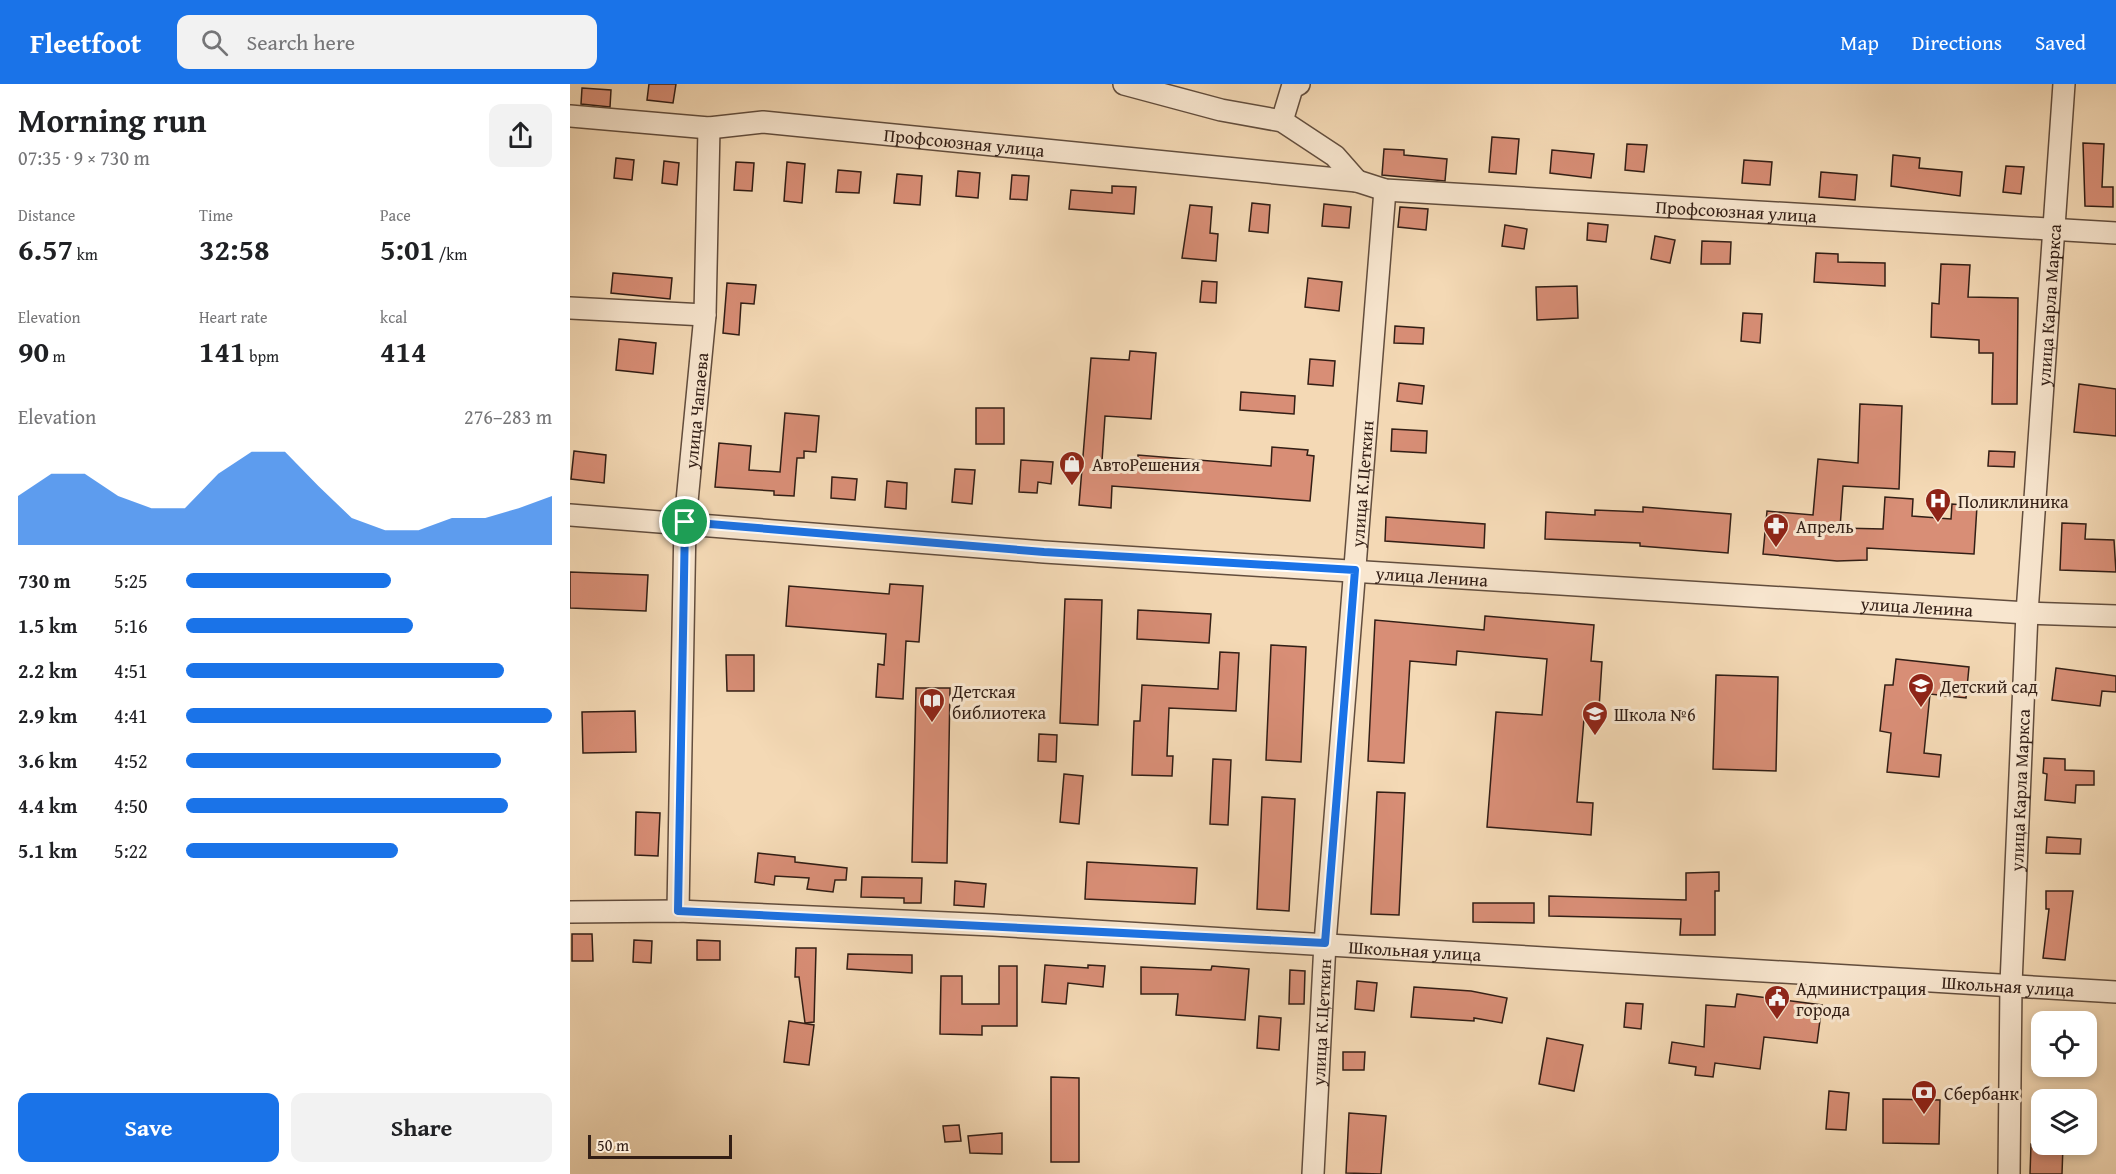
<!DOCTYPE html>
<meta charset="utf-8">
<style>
:root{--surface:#fff;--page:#f2f2f2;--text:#202124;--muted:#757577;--accent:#1a73e8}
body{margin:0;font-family:"Gentium Book Plus",serif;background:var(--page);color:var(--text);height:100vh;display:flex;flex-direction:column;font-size:22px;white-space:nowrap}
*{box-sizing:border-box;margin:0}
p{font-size:20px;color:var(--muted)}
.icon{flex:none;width:33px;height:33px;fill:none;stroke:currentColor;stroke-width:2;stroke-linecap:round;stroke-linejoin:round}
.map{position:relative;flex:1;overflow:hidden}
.sheet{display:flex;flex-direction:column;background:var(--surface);width:570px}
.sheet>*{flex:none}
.fabs{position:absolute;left:1461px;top:927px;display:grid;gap:12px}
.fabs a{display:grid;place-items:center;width:66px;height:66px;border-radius:12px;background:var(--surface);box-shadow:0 3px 9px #0003;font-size:30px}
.scale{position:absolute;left:18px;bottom:15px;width:144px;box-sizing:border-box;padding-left:6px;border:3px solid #321e15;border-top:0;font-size:16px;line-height:21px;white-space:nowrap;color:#321e15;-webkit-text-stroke:4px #f8e6cf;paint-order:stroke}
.pin{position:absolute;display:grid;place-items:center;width:51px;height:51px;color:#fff;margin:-26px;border:3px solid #fff;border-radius:50%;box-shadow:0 2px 6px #0007}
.round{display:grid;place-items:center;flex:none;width:63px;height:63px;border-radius:12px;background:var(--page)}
.summary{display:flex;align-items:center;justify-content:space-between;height:102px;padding:0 18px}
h1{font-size:33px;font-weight:600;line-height:45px}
.figures{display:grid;grid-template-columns:repeat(3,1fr);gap:9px;height:102px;padding:6px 18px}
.figures div{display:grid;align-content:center}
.figures b{font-size:30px;font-weight:600}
.figures small{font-size:16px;font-weight:400}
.figures p{font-size:16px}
.chart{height:168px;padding:12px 18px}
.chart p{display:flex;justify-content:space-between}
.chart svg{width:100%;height:108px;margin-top:6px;fill:var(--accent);opacity:.7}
.action{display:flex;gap:12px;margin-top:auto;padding:12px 18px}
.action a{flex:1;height:69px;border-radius:12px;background:var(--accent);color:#fff;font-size:24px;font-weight:600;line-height:69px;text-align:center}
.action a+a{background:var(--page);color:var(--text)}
ul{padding:0 18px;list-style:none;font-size:20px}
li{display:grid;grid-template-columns:96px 72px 1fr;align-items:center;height:45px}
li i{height:15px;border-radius:8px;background:var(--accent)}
header{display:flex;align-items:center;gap:36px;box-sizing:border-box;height:84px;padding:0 30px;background:var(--accent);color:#fff}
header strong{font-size:28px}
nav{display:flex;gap:33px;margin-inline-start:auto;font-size:21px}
.search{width:420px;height:54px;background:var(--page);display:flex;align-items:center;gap:15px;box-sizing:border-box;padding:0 21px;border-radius:12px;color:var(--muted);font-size:22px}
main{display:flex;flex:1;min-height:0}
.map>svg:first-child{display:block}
.building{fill:#d88e76;stroke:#321e15;stroke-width:1.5}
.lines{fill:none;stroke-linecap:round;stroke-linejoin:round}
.minor-casing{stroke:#624d3d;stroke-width:24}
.minor{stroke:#f8e6cf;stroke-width:21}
.route-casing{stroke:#fff;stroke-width:12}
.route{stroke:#1a73e8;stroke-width:8}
.labels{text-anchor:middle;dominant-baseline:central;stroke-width:6;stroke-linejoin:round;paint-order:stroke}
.street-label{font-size:18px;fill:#321e15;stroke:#f8e6cf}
.poi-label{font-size:18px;fill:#321e15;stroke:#f8e6cf;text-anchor:start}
</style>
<header>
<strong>Fleetfoot</strong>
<div class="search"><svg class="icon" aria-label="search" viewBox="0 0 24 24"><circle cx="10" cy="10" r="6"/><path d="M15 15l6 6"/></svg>Search here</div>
<nav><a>Map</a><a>Directions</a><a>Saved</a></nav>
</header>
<main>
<section class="sheet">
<div class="summary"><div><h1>Morning run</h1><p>07:35 · 9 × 730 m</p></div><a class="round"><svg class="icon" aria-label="share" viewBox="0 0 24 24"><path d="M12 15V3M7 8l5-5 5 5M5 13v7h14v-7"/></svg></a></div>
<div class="figures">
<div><p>Distance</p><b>6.57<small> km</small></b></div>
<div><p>Time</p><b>32:58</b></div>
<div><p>Pace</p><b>5:01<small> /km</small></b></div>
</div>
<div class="figures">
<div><p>Elevation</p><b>90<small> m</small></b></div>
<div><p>Heart rate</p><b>141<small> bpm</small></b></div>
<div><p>kcal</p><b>414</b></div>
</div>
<div class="chart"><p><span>Elevation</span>276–283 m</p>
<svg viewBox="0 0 160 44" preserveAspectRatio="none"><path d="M0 44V24L10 15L20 15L30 24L40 29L50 29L60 15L70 6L80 6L90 20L100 33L110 38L120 38L130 33L140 33L150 29L160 24V44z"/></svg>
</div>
<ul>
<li><b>730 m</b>5:25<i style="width:56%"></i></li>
<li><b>1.5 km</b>5:16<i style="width:62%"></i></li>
<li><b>2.2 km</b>4:51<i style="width:87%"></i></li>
<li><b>2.9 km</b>4:41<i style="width:100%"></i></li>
<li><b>3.6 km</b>4:52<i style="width:86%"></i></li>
<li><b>4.4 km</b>4:50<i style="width:88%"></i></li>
<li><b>5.1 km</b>5:22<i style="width:58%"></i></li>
</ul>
<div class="action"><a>Save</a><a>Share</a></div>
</section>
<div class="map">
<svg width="1546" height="1090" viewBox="0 0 1546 1090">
<rect width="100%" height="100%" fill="#f4d9b5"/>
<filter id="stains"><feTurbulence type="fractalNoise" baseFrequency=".00333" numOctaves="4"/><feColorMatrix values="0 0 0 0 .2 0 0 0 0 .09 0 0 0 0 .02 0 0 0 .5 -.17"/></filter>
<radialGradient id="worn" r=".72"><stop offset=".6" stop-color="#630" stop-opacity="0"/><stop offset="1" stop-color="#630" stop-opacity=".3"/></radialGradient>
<g class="building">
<polygon points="79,0 106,0 103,19 77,16"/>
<polygon points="12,4 41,6 40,23 11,20"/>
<polygon points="922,53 949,55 946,90 919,88"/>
<polygon points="1513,59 1534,60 1532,103 1543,103 1543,123 1515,122"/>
<polygon points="1057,60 1077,61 1074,88 1055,86"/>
<polygon points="814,65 834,66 834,71 877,75 875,97 812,91"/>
<polygon points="982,66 1024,70 1021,94 980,89"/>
<polygon points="1323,71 1350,74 1349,84 1392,88 1390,112 1321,102"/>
<polygon points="46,74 64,76 62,96 44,94"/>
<polygon points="1174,76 1202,78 1200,101 1172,99"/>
<polygon points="94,77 109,79 107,101 92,99"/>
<polygon points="166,78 184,79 182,107 164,106"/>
<polygon points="217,78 235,80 232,119 214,117"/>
<polygon points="1436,82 1454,83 1451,110 1433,108"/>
<polygon points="268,86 291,88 289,109 266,108"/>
<polygon points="388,87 410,89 408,114 386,112"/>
<polygon points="1251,88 1287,91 1285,116 1249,113"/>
<polygon points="327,90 352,92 350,121 324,119"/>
<polygon points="442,91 459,92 457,116 440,115"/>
<polygon points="542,102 566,103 564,130 499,125 501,106 542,109"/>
<polygon points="682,119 700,121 698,149 679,147"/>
<polygon points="754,120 781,123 779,144 752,142"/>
<polygon points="620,121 642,123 640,149 648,150 646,177 612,174"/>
<polygon points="830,123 858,125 856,146 828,143"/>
<polygon points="1018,139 1038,141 1036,158 1017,156"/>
<polygon points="935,141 957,145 954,165 932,162"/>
<polygon points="1085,152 1105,156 1100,179 1081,175"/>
<polygon points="1132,157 1161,158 1160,180 1131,180"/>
<polygon points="1246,169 1268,170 1268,178 1315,179 1315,202 1244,198"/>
<polygon points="1371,180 1400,181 1398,213 1448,214 1447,320 1422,320 1423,269 1409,269 1409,256 1361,253 1362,219 1369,220"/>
<polygon points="43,189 102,194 100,215 41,209"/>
<polygon points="738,194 772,198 769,227 735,223"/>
<polygon points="632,197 647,198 646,219 630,218"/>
<polygon points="157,199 186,201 184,220 171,219 169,251 153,249"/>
<polygon points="1007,202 1008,234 967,236 966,203"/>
<polygon points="1173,229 1192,230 1190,259 1171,257"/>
<polygon points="825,242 854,244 853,260 824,259"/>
<polygon points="49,255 86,259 83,290 46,286"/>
<polygon points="560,267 586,269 581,335 535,332 532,377 567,380 568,371 701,382 702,363 738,366 737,371 744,372 740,417 542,402 541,424 509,421 521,274 559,276"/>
<polygon points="740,275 765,277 763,302 738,300"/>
<polygon points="829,299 854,302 852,320 827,317"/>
<polygon points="1509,300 1546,305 1546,352 1504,348"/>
<polygon points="671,308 725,312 724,330 670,326"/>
<polygon points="1290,320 1332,322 1329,405 1273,402 1270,444 1313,445 1315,413 1343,415 1342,432 1381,435 1382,420 1407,422 1404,470 1297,464 1297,476 1267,477 1193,470 1197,427 1243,431 1248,375 1288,379"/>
<rect x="406" y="324" width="28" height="36"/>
<polygon points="215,329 249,332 246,368 234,367 234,374 227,374 224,412 204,411 204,407 145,403 149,359 181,362 179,386 210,388"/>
<polygon points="822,345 857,347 856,369 821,367"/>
<polygon points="4,367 36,371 34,399 1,395"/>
<polygon points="1419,367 1445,368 1444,383 1418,382"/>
<polygon points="451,376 483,378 481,400 468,398 467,409 449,408"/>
<polygon points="385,385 405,386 402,420 382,418"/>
<polygon points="262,393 287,395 285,416 261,414"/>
<polygon points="317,397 337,399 336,425 315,423"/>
<polygon points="1073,423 1161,430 1158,469 1070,462 1070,459 975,455 976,428 1025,431 1025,426 1073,428"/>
<polygon points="816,433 915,440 914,464 815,457"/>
<polygon points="1492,439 1516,440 1515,455 1544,456 1546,488 1490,486"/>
<polygon points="0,488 78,491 76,527 0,524"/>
<polygon points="320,500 353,502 349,558 336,557 333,615 306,613 308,580 314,581 316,550 216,542 219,502 319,510"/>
<polygon points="495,515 532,516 528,641 490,639"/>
<polygon points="568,526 641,530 639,559 567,555"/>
<polygon points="915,532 1024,541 1021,577 1032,578 1029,624 1015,623 1007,718 1023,719 1021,751 917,743 926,628 972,631 977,575 887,567 886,581 840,577 834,679 798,677 805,536 914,546"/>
<polygon points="701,561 736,563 731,678 696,676"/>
<polygon points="650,568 669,569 666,627 599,624 597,672 603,672 602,692 562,691 564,637 570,637 572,601 648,605"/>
<polygon points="156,571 184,571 184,607 157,607"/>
<polygon points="1326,575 1399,583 1396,614 1360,610 1354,669 1371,671 1369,693 1317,688 1321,649 1310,647 1315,601 1323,601"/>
<polygon points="1486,584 1546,592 1546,608 1532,607 1530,622 1482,616"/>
<polygon points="1146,591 1208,593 1206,687 1143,685"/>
<polygon points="346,604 380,604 377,779 342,778"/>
<polygon points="65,627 66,668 13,669 12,628"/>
<polygon points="469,650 487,651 486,678 468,677"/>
<polygon points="1474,674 1495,675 1495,686 1524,687 1524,701 1506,701 1505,719 1475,716 1477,690 1473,689"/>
<polygon points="643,675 661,676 658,741 640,740"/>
<polygon points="494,690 513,692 509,740 490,738"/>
<polygon points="807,708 835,709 829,831 801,830"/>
<polygon points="692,713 725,715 719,827 687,825"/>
<polygon points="66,728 90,729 88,772 65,771"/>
<polygon points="1477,753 1511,755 1510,770 1476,769"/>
<polygon points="188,769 225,773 225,778 277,784 276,796 265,796 263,808 237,805 239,794 205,792 204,801 185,798"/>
<polygon points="517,778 627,784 625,820 515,815"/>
<polygon points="1149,788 1149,807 1145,807 1145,851 1110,851 1111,835 979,832 979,812 1116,816 1116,789"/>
<polygon points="292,793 352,794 351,819 334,819 334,814 291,813"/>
<polygon points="385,797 416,800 414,823 384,821"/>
<polygon points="1476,807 1503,807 1495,876 1473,874 1479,825 1476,825"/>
<polygon points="903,819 964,819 964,839 903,838"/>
<polygon points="2,850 22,850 23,877 2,877"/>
<polygon points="64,856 82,857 81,879 63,878"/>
<polygon points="127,856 150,857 150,876 127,876"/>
<polygon points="226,864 246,864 244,938 235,939 229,893 225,893"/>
<polygon points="278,870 342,871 342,889 277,885"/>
<polygon points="475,881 518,884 518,881 535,882 533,903 498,899 496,920 472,918"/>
<polygon points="429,882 447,882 447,942 412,942 412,951 370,950 371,892 392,892 392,920 429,920"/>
<polygon points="642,882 679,885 675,936 606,931 608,910 571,910 571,883 641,886"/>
<polygon points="720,886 735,887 734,920 719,920"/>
<polygon points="787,897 807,899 804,927 785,925"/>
<polygon points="844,903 901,907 937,914 932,939 904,934 904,937 841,933"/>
<polygon points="1167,910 1252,921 1247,959 1194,953 1190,985 1145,979 1143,993 1125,991 1126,983 1099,979 1102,958 1134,963 1136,921 1165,923"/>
<polygon points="1056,919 1073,920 1071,945 1054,943"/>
<polygon points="689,932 711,934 709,966 687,964"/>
<polygon points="219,937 244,941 239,981 214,978"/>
<polygon points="977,954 1013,961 1004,1007 969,1000"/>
<polygon points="773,968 795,968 794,986 773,986"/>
<polygon points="481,993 509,994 509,1078 481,1078"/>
<polygon points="1259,1007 1279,1009 1276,1046 1256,1045"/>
<polygon points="1313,1015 1370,1016 1369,1060 1313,1059"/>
<polygon points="779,1029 816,1032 811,1090 776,1089"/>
<polygon points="389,1041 391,1057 375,1058 373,1042"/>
<polygon points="432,1049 432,1070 400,1069 398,1052"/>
<polygon points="1461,1060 1493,1061 1492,1090 1460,1090"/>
</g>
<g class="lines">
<defs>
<g id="minor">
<polyline points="554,0 651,26 712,37 765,72 787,97"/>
<path id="s1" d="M0,32L139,44L193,38L787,97L815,106L1546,149"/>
<polyline points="712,37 722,4 729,0"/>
<polyline points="0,224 135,231"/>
<path id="s2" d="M0,431L474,468L1457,529L1546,532"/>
<path id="s3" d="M108,827L115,438L135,231L139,44"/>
<path id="s4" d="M0,828L108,827L423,841L1546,908"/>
<path id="s5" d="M743,1090L755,859L815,106"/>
<path id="s6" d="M1439,1090L1441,900L1457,529L1494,0"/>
</g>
</defs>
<use href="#minor" class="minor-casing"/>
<use href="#minor" class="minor"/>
</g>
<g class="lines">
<defs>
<polygon id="route" points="115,438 474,468 785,486 755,859 108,827"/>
</defs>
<use href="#route" class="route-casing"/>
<use href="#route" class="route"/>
</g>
<defs>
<symbol id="shop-pin" viewBox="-11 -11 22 30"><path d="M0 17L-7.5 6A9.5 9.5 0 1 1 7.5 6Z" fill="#8f2418" stroke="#f8e6cf"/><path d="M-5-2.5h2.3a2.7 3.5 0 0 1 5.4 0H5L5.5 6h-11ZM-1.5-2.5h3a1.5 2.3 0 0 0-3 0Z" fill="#fff"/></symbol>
<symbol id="hospital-pin" viewBox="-11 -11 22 30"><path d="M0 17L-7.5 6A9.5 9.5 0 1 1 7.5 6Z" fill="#8f2418" stroke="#f8e6cf"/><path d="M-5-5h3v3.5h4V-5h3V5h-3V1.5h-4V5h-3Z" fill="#fff"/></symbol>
<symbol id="pharmacy-pin" viewBox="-11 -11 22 30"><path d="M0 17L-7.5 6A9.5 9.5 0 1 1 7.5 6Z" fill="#8f2418" stroke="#f8e6cf"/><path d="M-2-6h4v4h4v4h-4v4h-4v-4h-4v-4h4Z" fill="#fff"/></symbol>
<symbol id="school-pin" viewBox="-11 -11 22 30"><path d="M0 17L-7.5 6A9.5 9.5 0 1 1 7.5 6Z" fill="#8f2418" stroke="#f8e6cf"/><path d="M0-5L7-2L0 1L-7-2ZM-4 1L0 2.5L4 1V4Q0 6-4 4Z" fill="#fff"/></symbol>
<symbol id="library-pin" viewBox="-11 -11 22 30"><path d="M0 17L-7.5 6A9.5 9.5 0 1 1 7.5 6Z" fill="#8f2418" stroke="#f8e6cf"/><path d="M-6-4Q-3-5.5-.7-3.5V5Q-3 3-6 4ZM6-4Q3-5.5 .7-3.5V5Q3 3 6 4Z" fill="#fff"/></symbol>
<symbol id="civic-pin" viewBox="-11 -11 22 30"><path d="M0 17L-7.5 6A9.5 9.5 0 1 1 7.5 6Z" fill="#8f2418" stroke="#f8e6cf"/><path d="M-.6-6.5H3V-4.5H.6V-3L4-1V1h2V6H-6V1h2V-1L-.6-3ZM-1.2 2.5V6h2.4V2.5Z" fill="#fff"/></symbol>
<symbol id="bank-pin" viewBox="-11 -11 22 30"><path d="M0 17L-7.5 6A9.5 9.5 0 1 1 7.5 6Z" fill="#8f2418" stroke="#f8e6cf"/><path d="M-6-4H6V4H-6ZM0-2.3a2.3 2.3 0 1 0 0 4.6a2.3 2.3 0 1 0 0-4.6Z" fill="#fff"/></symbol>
</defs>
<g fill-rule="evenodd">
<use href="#shop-pin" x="487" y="365" width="30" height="40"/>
<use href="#hospital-pin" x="1353" y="402" width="30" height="40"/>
<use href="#pharmacy-pin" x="1191" y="427" width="30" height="40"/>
<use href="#school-pin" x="1336" y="587" width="30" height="40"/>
<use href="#library-pin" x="347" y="602" width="30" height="40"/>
<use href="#school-pin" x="1010" y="615" width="30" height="40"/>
<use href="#civic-pin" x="1192" y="899" width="30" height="40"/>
<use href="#bank-pin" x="1339" y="994" width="30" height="40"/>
</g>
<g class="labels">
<g class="street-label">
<text stroke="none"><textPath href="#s1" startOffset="396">Профсоюзная улица</textPath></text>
<text stroke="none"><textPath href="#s1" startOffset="1172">Профсоюзная улица</textPath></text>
<text stroke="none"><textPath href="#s6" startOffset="870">улица Карла Маркса</textPath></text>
<text stroke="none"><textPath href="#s3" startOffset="501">улица Чапаева</textPath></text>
<text stroke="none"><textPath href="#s5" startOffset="692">улица К.Цеткин</textPath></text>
<text stroke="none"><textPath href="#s2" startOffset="864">улица Ленина</textPath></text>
<text stroke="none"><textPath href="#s2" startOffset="1350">улица Ленина</textPath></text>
<text stroke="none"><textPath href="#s6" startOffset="384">улица Карла Маркса</textPath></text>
<text stroke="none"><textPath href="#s4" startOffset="846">Школьная улица</textPath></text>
<text stroke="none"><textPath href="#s4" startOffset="1440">Школьная улица</textPath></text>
<text stroke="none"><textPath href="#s5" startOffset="152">улица К.Цеткин</textPath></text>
</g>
<g class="poi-label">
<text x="522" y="380">АвтоРешения</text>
<text x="1388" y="417">Поликлиника</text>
<text x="1226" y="442">Апрель</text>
<text x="1370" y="602">Детский сад</text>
<text x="382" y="607">Детская<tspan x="382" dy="21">библиотека</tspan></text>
<text x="1044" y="630">Школа №6</text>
<text x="1226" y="904">Администрация<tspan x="1226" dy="21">города</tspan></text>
<text x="1374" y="1009">Сбербанк</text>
</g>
</g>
<rect width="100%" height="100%" filter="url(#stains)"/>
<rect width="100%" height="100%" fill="url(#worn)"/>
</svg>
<div class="fabs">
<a><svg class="icon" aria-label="locate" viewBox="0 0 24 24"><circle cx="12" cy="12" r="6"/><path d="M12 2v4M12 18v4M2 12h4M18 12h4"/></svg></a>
<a><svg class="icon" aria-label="layers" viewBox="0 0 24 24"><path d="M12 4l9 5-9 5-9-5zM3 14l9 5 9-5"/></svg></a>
</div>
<div class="scale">50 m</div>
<div class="pin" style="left:115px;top:438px;background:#1e9e55"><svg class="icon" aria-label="arrive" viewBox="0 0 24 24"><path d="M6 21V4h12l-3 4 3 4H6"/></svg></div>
</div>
</main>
